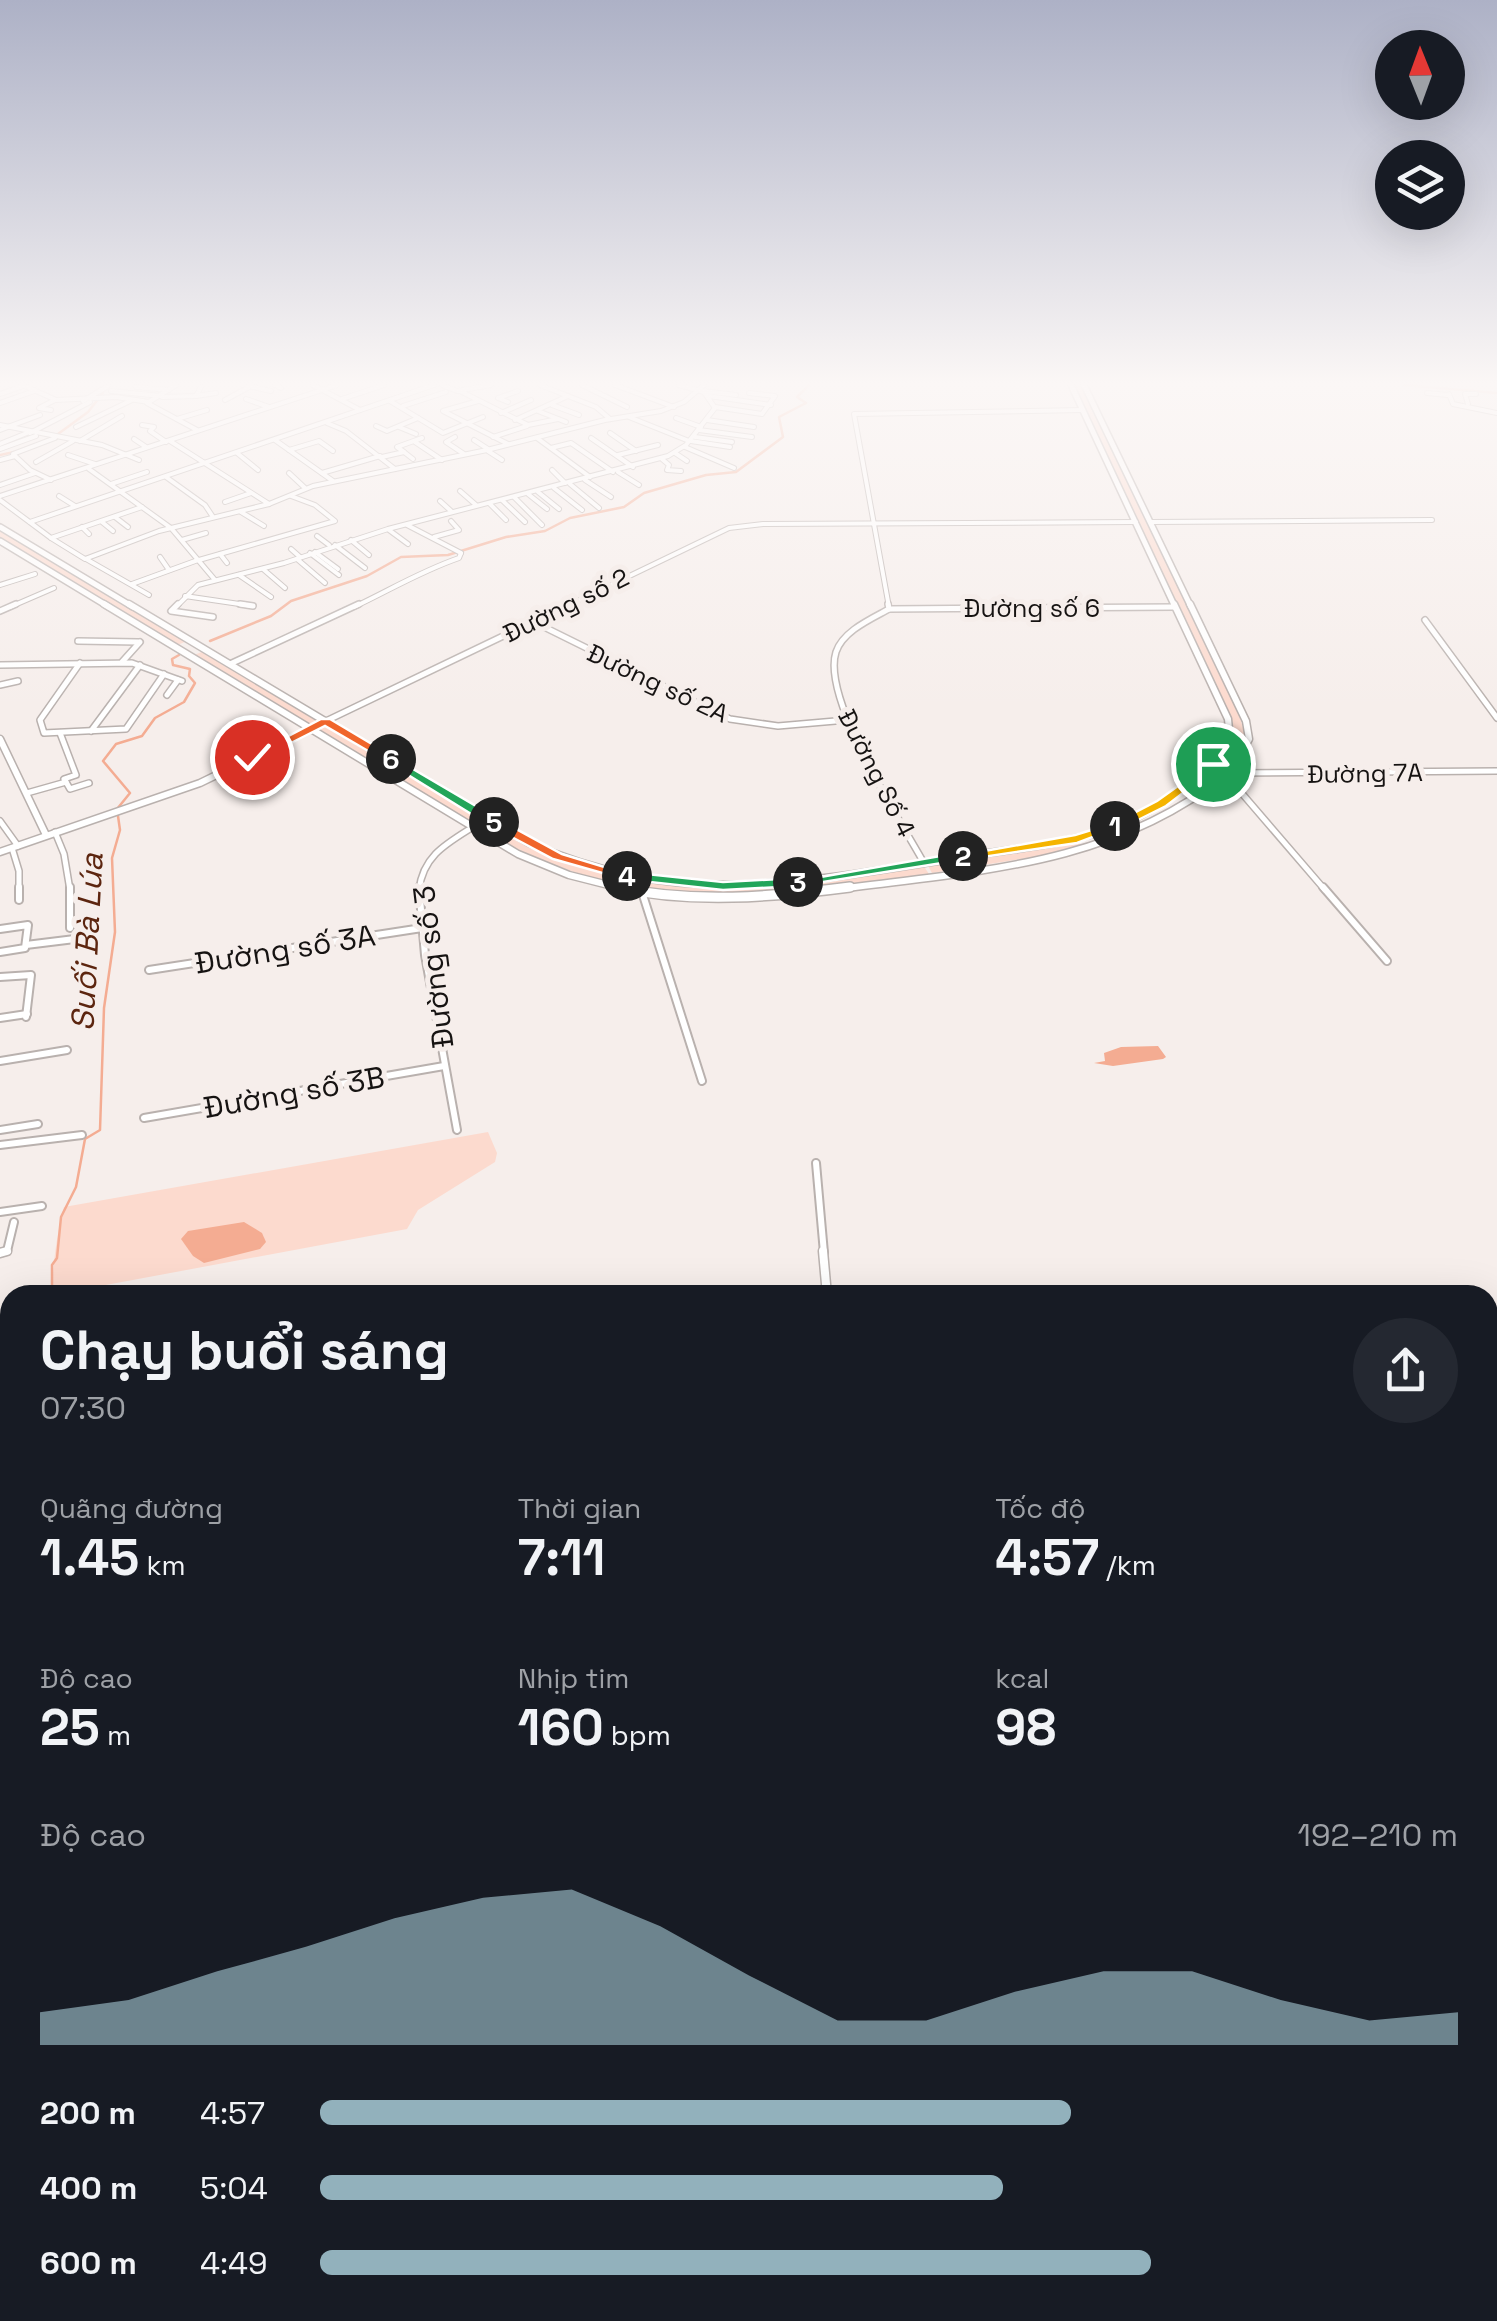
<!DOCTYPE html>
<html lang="vi">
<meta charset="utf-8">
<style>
:root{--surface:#171b24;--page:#242831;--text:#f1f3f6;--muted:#9ea1a6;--accent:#92b1bc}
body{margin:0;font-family:"Space Grotesk",sans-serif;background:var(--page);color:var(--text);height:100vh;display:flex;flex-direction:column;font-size:38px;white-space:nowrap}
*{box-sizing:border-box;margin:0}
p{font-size:32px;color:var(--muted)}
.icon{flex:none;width:55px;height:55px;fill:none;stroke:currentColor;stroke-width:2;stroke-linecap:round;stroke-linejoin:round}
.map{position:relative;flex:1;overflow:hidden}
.panel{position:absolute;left:0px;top:1285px;width:1498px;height:1038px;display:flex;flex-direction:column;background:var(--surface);border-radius:30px 30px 0 0;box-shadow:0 10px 40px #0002}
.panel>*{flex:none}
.needle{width:65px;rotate:359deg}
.tools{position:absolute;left:1375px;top:30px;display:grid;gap:20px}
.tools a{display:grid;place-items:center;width:90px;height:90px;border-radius:50%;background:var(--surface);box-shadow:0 10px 40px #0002;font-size:50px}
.pin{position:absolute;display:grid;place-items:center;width:85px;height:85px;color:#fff;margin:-42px;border:5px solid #fff;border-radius:50%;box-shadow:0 2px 10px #0007}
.km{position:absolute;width:50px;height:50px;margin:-25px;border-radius:50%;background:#222;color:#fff;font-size:28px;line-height:50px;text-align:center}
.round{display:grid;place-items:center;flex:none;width:105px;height:105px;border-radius:52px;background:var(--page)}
.headline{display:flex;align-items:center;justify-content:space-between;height:170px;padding:0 40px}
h1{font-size:55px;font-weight:700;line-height:75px}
.metrics{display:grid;grid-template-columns:repeat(3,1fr);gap:15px;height:170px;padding:10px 40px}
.metrics div{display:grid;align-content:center}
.metrics b{font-size:50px;font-weight:700}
.metrics small{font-size:28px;font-weight:400}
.metrics p{font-size:28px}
.chart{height:280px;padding:20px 40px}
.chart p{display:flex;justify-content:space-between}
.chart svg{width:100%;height:180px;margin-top:10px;fill:var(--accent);opacity:.7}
ul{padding:0 40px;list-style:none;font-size:32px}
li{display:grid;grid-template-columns:160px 120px 1fr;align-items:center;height:75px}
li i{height:25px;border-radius:12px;background:var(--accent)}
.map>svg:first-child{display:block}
.green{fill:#fcdace}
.water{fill:#f4ac92}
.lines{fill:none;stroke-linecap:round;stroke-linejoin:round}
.stream{stroke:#f4ac92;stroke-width:2.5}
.street-far4-casing{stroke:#b9b1ae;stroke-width:6}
.street-far3-casing{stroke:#b9b1ae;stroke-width:8}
.street-far2-casing{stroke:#b9b1ae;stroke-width:10}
.street-far1-casing{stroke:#b9b1ae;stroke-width:11}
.street-casing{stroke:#b9b1ae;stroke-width:14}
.secondary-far2-casing{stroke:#b9b1ae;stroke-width:8}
.secondary-far1-casing{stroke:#b9b1ae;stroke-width:9}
.secondary-casing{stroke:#b9b1ae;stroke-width:12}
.street-far4{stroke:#fff;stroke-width:4}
.street-far3{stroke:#fff;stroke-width:5}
.street-far2{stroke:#fff;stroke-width:6}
.street-far1{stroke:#fff;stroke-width:8}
.street{stroke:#fff;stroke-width:10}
.secondary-far2{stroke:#fff;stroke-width:5}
.secondary-far1{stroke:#fff;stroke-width:6}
.secondary{stroke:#fff;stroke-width:9}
.split-1{fill:#f5b400;stroke:#fff;stroke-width:2.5}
.split-2{fill:#f5b400;stroke:#fff;stroke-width:2.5}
.split-3{fill:#22a559;stroke:#fff;stroke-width:2.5}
.split-4{fill:#22a559;stroke:#fff;stroke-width:2.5}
.split-5{fill:#f0652b;stroke:#fff;stroke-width:2.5}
.split-6{fill:#22a559;stroke:#fff;stroke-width:2.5}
.split-7{fill:#f0652b;stroke:#fff;stroke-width:2.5}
.split-8{fill:#f5b400;stroke:#fff;stroke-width:2.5}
.labels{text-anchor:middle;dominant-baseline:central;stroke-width:10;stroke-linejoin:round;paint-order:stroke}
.far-street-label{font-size:25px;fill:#161312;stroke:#f6eeeb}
.street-label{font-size:30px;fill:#161312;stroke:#f6eeeb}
.water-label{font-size:32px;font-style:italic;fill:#5c250f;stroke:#f6eeeb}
</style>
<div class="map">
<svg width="1497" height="2321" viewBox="0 0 1497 2321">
<rect width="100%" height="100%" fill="#f6eeeb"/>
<g class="green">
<polygon points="1073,385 1082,385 1236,705 1246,738 1241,750 1231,750 1234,728 1226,706"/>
<polygon points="0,529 187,641 175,646 0,539"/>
<polygon points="204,651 322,722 310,728 192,656"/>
<polygon points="324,723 485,819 475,825 312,729"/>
<path d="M487,821C635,912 761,889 923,865L929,874C763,899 628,918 477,827Z"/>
<polygon points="1077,841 1084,849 932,873 927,864"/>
<path d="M488,1132L497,1153L495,1162L418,1210L407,1229L52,1295C52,1270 57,1232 64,1207Z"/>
</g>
<g class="water">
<polygon points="1158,1046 1166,1057 1163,1059 1113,1066 1094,1063 1105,1061 1104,1053 1121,1047"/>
<polygon points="244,1222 262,1233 266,1242 260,1249 204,1263 193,1256 181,1239 188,1231"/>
</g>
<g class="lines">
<g class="stream">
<polyline points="1404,385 1497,393"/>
<polyline points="58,434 88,412 103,393 95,391 105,386"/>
<polyline points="0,455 14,452"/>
<polyline points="210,641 271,616 291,601 367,576 401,557 448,555 506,537 545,531 570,518 624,507 644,493 706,475 736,472 783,437 779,417 806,403 797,397 809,385"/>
<polyline points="52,1295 52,1265 57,1258 61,1217 76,1187 85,1139 100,1130 104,1008 115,932 112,858 120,830 117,809 130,793 103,761 116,744 142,736 155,718 184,702 195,683 189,676 190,669 173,665 172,659 179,655"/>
<polyline points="0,1476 10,1452"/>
</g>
<defs>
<g id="street-far4">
<polyline points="23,385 56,400 116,397 149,402 176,385"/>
<polyline points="275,385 281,388"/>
<polyline points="313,385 360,410"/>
<polyline points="442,385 457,391 491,385"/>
<polyline points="540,385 596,407 610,419"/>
<polyline points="582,385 627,407"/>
<polyline points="615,385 674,407"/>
<polyline points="249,386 271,391"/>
<polyline points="136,387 169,390"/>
<polyline points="111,391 161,396"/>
<polyline points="460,391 528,425 558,419"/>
<polyline points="703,391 736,395"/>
<polyline points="1427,393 1448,395"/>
<polyline points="0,394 23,386"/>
<polyline points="1449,394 1453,404 1497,413"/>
<polyline points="196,396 216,393"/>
<polyline points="709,396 771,405"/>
<polyline points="162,397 196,396 201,387"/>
<polyline points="246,399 269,407"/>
<polyline points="342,399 384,385"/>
<polyline points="225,400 251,386"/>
<polyline points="83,401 108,386"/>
<polyline points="390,401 443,433 483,417"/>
<polyline points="478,401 443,411 508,444"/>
<polyline points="508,402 498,398 518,391"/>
<polyline points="0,403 34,391"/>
<polyline points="147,403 197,430"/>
<polyline points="1468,404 1465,394 1476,394"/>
<polyline points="552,405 579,415"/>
<polyline points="403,406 446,392"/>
<polyline points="715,407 762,414 775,396 749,393"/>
<polyline points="51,410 39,408 55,400"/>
<polyline points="538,411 566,422"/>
<polyline points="501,413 531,400"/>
<polyline points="629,417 689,441"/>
<polyline points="676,418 701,427"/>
<polyline points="177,419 207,410"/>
<polyline points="515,420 568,396"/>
<polyline points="707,420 754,427"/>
<polyline points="327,423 346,431 395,469"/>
<polyline points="0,425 102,445 139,460"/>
<polyline points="142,425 154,427 150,431 166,442"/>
<polyline points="376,426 387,431 418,418"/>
<polyline points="76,427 132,400"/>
<polyline points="399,427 416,434"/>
<polyline points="0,430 40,415"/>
<polyline points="699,430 752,437"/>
<polyline points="30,433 90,402"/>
<polyline points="610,433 636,451"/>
<polyline points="455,437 446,442 464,454"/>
<polyline points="493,437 527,426"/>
<polyline points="695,437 732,442"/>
<polyline points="537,438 590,477"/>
<polyline points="591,438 633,467"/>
<polyline points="134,439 146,447"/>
<polyline points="275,440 333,481"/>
<polyline points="474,440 488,449"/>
<polyline points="80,441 122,416"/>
<polyline points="170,441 269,504"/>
<polyline points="691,441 730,447"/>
<polyline points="415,442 442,460"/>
<polyline points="0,444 27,433"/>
<polyline points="685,447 734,468"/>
<polyline points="551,448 571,443 613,472"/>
<polyline points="0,449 36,436"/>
<polyline points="289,450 319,441 333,451"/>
<polyline points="488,451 502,460"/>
<polyline points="404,452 413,459"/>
<polyline points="237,453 258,470"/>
<polyline points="675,453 687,461"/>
<polyline points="68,455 95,464"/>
<polyline points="618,455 658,445"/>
<polyline points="382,457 404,452 397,447 422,438"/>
<polyline points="662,459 669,465 667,470 681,471"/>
<polyline points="0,460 15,456"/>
<polyline points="36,462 73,441"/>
<polyline points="89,469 171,528 215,580"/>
<polyline points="552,470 565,483"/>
<polyline points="618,472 639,485"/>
<polyline points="289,473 305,488"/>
<polyline points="322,473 380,456"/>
<polyline points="166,477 205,505 213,517"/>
<polyline points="51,480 30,470 13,454 55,438"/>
<polyline points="585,480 611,497"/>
<polyline points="111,484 147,472"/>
<polyline points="570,484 599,508"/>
<polyline points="0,485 35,473"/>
<polyline points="554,488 582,510"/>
<polyline points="460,491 476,505"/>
<polyline points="538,492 559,509"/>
<polyline points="528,494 547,509"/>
<polyline points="0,496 337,385"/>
<polyline points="59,496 75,506"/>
<polyline points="514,497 542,525"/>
<polyline points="0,500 51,538 142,507"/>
<polyline points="502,500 525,522"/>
<polyline points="440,501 451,511"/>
<polyline points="225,502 251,493"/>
<polyline points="490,504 506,520"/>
<polyline points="241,512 264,526"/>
<polyline points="115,517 128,527"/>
<polyline points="30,522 434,385"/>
<polyline points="102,522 113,531"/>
<polyline points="1151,522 1432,520"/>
<polyline points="407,525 461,553"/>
<polyline points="82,527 89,534"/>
<polyline points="389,530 408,544"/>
<polyline points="317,536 329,545"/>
<polyline points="434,537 459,530 451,521"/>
<polyline points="51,538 85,559 159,531 269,504 313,486 487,450 605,420 661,411 684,402 704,385"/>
<polyline points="182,540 206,533"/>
<polyline points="351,540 369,555"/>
<polyline points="335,545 365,568"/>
<polyline points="291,549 300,557"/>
<polyline points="315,552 338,569"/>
<polyline points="310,553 339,575"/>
<polyline points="220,554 227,563"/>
<polyline points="160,557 169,570"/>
<polyline points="86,559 149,595"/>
<polyline points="297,559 325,583"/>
<polyline points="199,560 335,521 315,505 291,496"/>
<polyline points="263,569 285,588"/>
<polyline points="239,575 271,597"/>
<polyline points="132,584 198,560"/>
<polyline points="0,585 35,574"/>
<polyline points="185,596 253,606"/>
<polyline points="10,607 54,588"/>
<polyline points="176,607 198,585 284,563 388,529 668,456 686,445 715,408 704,392 679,385"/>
<path d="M354,607C390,590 421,571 459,558L461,553"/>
<polyline points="565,607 729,528 763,524 1136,522"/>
<polyline points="889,607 854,414 1083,410"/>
</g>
<g id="street-far3">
<polyline points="178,604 171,611 213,617"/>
<polyline points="240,604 253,606"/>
<path d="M888,604L889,609C871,619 843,631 836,652C821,698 900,820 924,863"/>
<polyline points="889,609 1175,607"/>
<polyline points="0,611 16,604"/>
<polyline points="1425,620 1497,718"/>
<polyline points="534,622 730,719 778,726 847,720"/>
<polyline points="78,641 138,642"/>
<polyline points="122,662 140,642"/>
<polyline points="80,663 40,720 44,733 126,729 164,674"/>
<polyline points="230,664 359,604"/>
<polyline points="0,665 132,663 182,681"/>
<polyline points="0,685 18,681"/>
<polyline points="167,695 178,680"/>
<polyline points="326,721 570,604"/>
<polyline points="91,731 140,665"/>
<polyline points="1232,773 1497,771"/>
<polyline points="1227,776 1325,890"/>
<polyline points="66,782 70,789 89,783"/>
<polyline points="27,793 66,782 64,779 76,775 60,733"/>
<polyline points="0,821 18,846"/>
<polyline points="55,832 64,854 70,890"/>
<polyline points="12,848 19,871 19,890"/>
<path d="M419,890C423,856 446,844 473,827"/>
</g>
<g id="street-far2">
<polyline points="19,887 19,900"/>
<polyline points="70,887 70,928"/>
<polyline points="419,887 425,955 457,1130"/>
<polyline points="1323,887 1387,961"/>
<polyline points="642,892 702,1081"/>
<polyline points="0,929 28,925 25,948 0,952"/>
<polyline points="26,945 91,937"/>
<polyline points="149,970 422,928"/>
<polyline points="0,977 31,975 26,1017"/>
<polyline points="0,1018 27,1014"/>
<polyline points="0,1061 67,1050"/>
<polyline points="144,1118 444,1066"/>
<polyline points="0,1130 38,1124"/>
<polyline points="0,1145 82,1135"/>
<polyline points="816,1163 824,1253"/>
<polyline points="0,1212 42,1206"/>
<polyline points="0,1253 7,1251 14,1222"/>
</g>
<g id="street-far1">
<polyline points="823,1251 827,1295"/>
<polyline points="0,1253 7,1251"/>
<polyline points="1488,1515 1497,1515"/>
<polyline points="0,1549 10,1552"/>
<polyline points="0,1557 10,1554"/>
</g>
<g id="street">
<polyline points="1488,1762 1497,1762"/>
<polyline points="0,1805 10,1805"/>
<polyline points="0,1857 10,1825"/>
</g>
<g id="secondary-far2">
<polyline points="1071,385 1175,607"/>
<polyline points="1084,385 1191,607"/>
<polyline points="0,527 133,607"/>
<polyline points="0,541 109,607"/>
</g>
<g id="secondary-far1">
<polyline points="104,604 518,854 569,875 628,890"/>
<path d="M129,604L529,843C680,909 799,883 956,858C1010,849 1068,845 1120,825C1153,812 1182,789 1210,768"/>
<polyline points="1174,604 1228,719 1230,740 1216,763"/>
<polyline points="1190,604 1246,721 1249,739 1232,769"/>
<polyline points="0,739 46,835"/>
<polygon points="1213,764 1227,765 1232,773 1217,775 1210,770"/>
<polyline points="0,852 200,783 313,728"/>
<path d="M832,890C971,871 1110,867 1224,776"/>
</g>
<path id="secondary" d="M615,887C692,904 773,897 850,887"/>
</defs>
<use href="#street-far4" class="street-far4-casing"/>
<use href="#street-far3" class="street-far3-casing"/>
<use href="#street-far2" class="street-far2-casing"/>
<use href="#street-far1" class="street-far1-casing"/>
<use href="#street" class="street-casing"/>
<use href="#secondary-far2" class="secondary-far2-casing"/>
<use href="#secondary-far1" class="secondary-far1-casing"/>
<use href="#secondary" class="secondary-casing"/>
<use href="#street-far4" class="street-far4"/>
<use href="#street-far3" class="street-far3"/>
<use href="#street-far2" class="street-far2"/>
<use href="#street-far1" class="street-far1"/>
<use href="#street" class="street"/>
<use href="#secondary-far2" class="secondary-far2"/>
<use href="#secondary-far1" class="secondary-far1"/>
<use href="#secondary" class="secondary"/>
</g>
<linearGradient id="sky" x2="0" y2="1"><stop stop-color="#adb1c6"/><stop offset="0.54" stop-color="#fbf7f6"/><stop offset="1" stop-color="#fbf7f6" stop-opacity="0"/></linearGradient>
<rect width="1497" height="710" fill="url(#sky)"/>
<polygon class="split-1" points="1213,761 1217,767 1166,806 1120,829 1109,826 1157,801"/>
<polygon class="split-2" points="1111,824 1122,826 1077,843 963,860 956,856 1075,835"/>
<polygon class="split-3" points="963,852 969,856 967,859 798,886 792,882"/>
<polygon class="split-4" points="627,872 723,882 798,878 805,882 798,886 723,890 622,879 622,873"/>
<polygon class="split-5" points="489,819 498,819 562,854 634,876 627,880 553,859 489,825"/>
<polygon class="split-6" points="391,756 498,819 500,822 489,825 387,762"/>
<polygon class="split-7" points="321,719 330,719 397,759 387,762 325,726 289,744 279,741"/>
<polygon class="split-8" points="285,738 289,744 256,760 246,757"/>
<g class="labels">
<g class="far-street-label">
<text transform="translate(566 605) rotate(-26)">Đường số 2</text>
<text x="1032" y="608">Đường số 6</text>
<text transform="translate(658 683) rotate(25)">Đường số 2A</text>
<text transform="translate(877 773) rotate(63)">Đường Số 4</text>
<text transform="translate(1365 773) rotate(-1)">Đường 7A</text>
</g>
<g class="street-label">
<text transform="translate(285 949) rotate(-9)">Đường số 3A</text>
<text transform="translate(433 967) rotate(-97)">Đường số 3</text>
<text transform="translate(294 1092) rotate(-10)">Đường số 3B</text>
</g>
<g class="water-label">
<text transform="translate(87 942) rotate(-87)">Suối Bà Lúa</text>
</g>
</g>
</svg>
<div class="tools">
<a><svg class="needle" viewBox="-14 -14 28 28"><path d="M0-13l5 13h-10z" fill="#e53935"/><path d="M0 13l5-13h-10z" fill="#9ea1a6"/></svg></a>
<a><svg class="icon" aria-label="layers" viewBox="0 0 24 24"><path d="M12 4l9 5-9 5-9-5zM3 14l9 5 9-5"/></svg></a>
</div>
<div class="pin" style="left:1213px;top:764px;background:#1e9e55"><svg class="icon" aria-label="arrive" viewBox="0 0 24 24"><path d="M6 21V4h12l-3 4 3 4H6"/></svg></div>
<div class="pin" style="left:252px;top:757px;background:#d93025"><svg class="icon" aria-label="check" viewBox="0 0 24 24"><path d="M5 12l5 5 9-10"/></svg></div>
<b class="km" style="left:1115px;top:826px">1</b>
<b class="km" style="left:963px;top:856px">2</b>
<b class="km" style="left:798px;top:882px">3</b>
<b class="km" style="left:627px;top:876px">4</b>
<b class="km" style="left:494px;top:822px">5</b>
<b class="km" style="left:391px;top:759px">6</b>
<section class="panel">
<div class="headline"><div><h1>Chạy buổi sáng</h1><p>07:30</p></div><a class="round"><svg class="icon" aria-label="share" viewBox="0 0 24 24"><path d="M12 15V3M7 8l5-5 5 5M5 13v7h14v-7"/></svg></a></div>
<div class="metrics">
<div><p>Quãng đường</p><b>1.45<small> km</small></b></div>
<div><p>Thời gian</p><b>7:11</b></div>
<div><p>Tốc độ</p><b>4:57<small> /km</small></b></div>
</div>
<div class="metrics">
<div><p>Độ cao</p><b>25<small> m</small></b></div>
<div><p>Nhịp tim</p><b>160<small> bpm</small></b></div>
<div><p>kcal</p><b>98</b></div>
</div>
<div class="chart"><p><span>Độ cao</span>192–210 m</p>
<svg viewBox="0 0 160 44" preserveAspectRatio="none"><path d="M0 44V36L10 33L20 26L30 20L40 13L50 8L60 6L70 15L80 27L90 38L100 38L110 31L120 26L130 26L140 33L150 38L160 36V44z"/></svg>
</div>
<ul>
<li><b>200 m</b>4:57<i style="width:66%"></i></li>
<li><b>400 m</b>5:04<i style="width:60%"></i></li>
<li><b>600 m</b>4:49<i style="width:73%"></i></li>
</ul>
</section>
</div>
